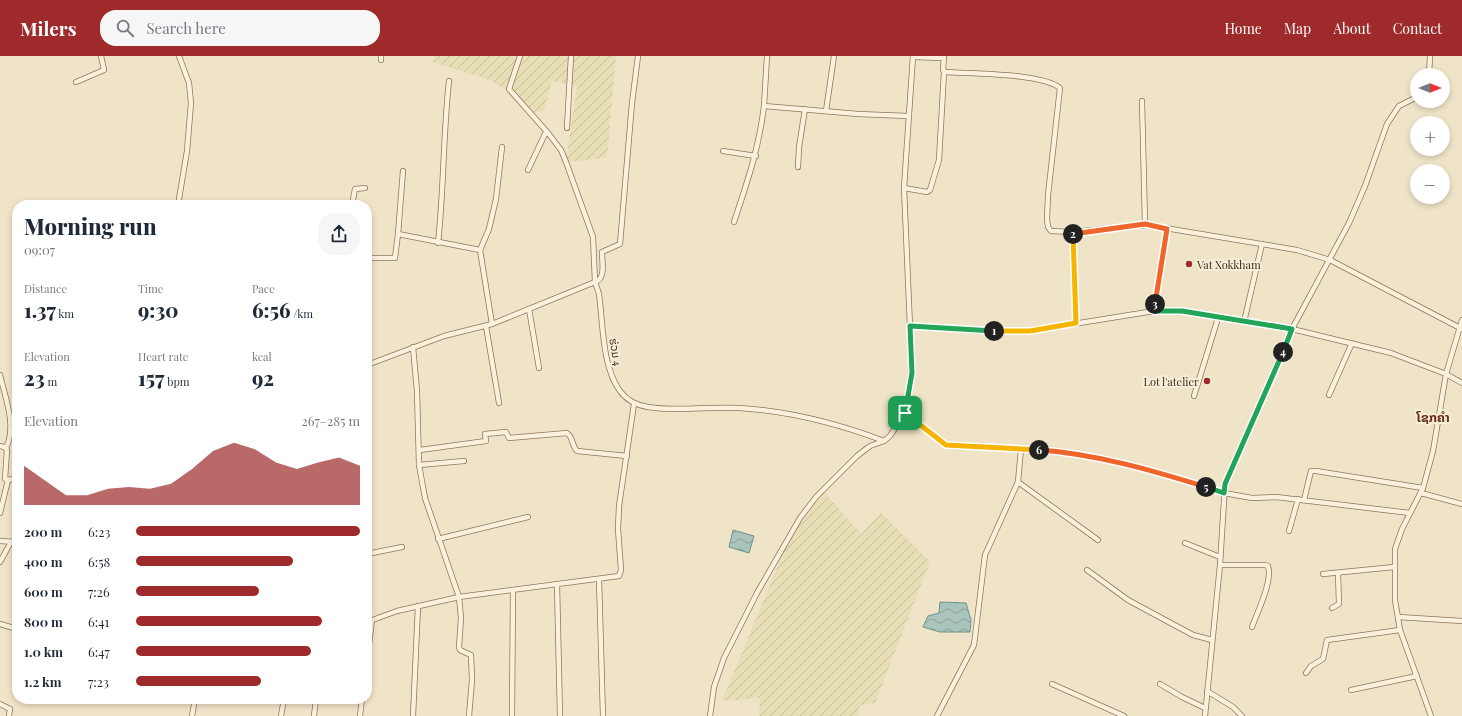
<!DOCTYPE html>
<meta charset="utf-8">
<style>
:root{--surface:#fff;--page:#f6f6f7;--text:#1f2937;--muted:#747a83;--accent:#9e2a2b}
body{margin:0;font-family:"Playfair Display","Noto Sans Lao",serif;background:var(--page);color:var(--text);height:100vh;display:flex;flex-direction:column;font-size:15px;white-space:nowrap}
*{box-sizing:border-box;margin:0}
p{font-size:13px;color:var(--muted)}
.icon{flex:none;width:22px;height:22px;fill:none;stroke:currentColor;stroke-width:2;stroke-linecap:round;stroke-linejoin:round}
.map{position:relative;flex:1;overflow:hidden}
.side{position:absolute;left:12px;top:144px;width:360px;height:504px;display:flex;flex-direction:column;background:var(--surface);border-radius:16px;box-shadow:0 2px 6px #0003}
.side>*{flex:none}
.needle{width:26px;rotate:90deg}
.buttons{position:absolute;left:1410px;top:12px;display:grid;gap:8px}
.buttons a{display:grid;place-items:center;width:40px;height:40px;border-radius:50%;background:var(--surface);box-shadow:0 2px 6px #0003;font-size:20px}
.pin{position:absolute;display:grid;place-items:center;width:34px;height:34px;color:#fff;margin:-17px;border-radius:8px;box-shadow:0 2px 6px #0006}
.km{position:absolute;width:20px;height:20px;margin:-10px;border-radius:50%;background:#222;color:#fff;font-size:11px;line-height:20px;text-align:center}
.round{display:grid;place-items:center;flex:none;width:42px;height:42px;border-radius:16px;background:var(--page)}
.summary{display:flex;align-items:center;justify-content:space-between;height:68px;padding:0 12px}
h1{font-size:22px;font-weight:800;line-height:30px}
.figures{display:grid;grid-template-columns:repeat(3,1fr);gap:6px;height:68px;padding:4px 12px}
.figures div{display:grid;align-content:center}
.figures b{font-size:20px;font-weight:800}
.figures small{font-size:11px;font-weight:400}
.figures p{font-size:11px}
.chart{height:112px;padding:8px 12px}
.chart p{display:flex;justify-content:space-between}
.chart svg{width:100%;height:72px;margin-top:4px;fill:var(--accent);opacity:.7}
ul{padding:0 12px;list-style:none;font-size:13px}
li{display:grid;grid-template-columns:64px 48px 1fr;align-items:center;height:30px}
li i{height:10px;border-radius:5px;background:var(--accent)}
header{display:flex;align-items:center;gap:24px;box-sizing:border-box;height:56px;padding:0 20px;background:var(--accent);color:#fff}
header strong{font-size:19px}
nav{display:flex;gap:22px;margin-inline-start:auto;font-size:14px}
.search{width:280px;height:36px;background:var(--page);display:flex;align-items:center;gap:10px;box-sizing:border-box;padding:0 14px;border-radius:16px;color:var(--muted);font-size:15px}
.map>svg:first-child{display:block}
.farmland{fill:url(#farmland-furrows)}
.water{fill:url(#water-waves);stroke:#6f938a}
.lines{fill:none;stroke-linecap:round;stroke-linejoin:round}
.street-casing{stroke:#8d765c;stroke-width:6}
.street{stroke:#faf1dc;stroke-width:4.5}
.split-1-casing{stroke:#fff;stroke-width:8}
.split-2-casing{stroke:#fff;stroke-width:8}
.split-3-casing{stroke:#fff;stroke-width:8}
.split-4-casing{stroke:#fff;stroke-width:8}
.split-5-casing{stroke:#fff;stroke-width:8}
.split-6-casing{stroke:#fff;stroke-width:8}
.split-7-casing{stroke:#fff;stroke-width:8}
.split-1{stroke:#22a559;stroke-width:5}
.split-2{stroke:#f5b400;stroke-width:5}
.split-3{stroke:#f0652b;stroke-width:5}
.split-4{stroke:#22a559;stroke-width:5}
.split-5{stroke:#22a559;stroke-width:5}
.split-6{stroke:#f0652b;stroke-width:5}
.split-7{stroke:#f5b400;stroke-width:5}
.poi-dot{fill:#9e2a2b;stroke:#f7eed8;stroke-width:1.5}
.labels{text-anchor:middle;dominant-baseline:central;stroke-width:4;stroke-linejoin:round;paint-order:stroke}
.poi-label{font-size:11px;fill:#3d2e20;stroke:#f7eed8;text-anchor:start}
.street-label{font-size:11px;fill:#3d2e20;stroke:#f7eed8}
.quarter-label{font-size:13px;font-weight:bold;fill:#6b2e1e;stroke:#f7eed8}
</style>
<header>
<strong>Milers</strong>
<div class="search"><svg class="icon" aria-label="search" viewBox="0 0 24 24"><circle cx="10" cy="10" r="6"/><path d="M15 15l6 6"/></svg>Search here</div>
<nav><a>Home</a><a>Map</a><a>About</a><a>Contact</a></nav>
</header>
<div class="map">
<svg width="1462" height="660" viewBox="0 0 1462 660">
<defs>
<pattern id="farmland-furrows" width="10" height="10" patternUnits="userSpaceOnUse"><rect width="10" height="10" fill="#e6deb5"/><path d="M-1 1l2-2M0 10L10 0M9 11l2-2" fill="none" stroke="#c6bf9b"/></pattern>
<pattern id="water-waves" width="16" height="10" patternUnits="userSpaceOnUse"><rect width="16" height="10" fill="#a9c4bc"/><path d="M0 5q4-4 8 0t8 0" fill="none" stroke="#8ba098"/></pattern>
</defs>
<rect width="100%" height="100%" fill="#f0e4c8"/>
<g class="farmland">
<polygon points="434,0 616,0 607,102 566,106 577,30 552,25 544,55 531,57 505,33 488,23 432,6"/>
<polygon points="824,436 861,478 881,457 930,506 875,647 860,649 858,660 759,660 760,642 722,645 788,485"/>
</g>
<g class="water">
<polygon points="733,474 754,480 749,497 729,491"/>
<polygon points="940,546 966,547 971,564 970,576 940,576 923,571 928,560 939,557"/>
</g>
<g class="lines">
<defs>
<g id="street">
<polyline points="381,0 381,4"/>
<path d="M520,0L509,33L548,77L561,94L566,106L593,181L595,226C606,223 602,206 602,196L620,188L632,47L638,0"/>
<polyline points="767,0 764,50 858,58 908,60"/>
<path d="M944,0L943,14L946,16C972,18 1041,17 1060,32L1048,139L1047,163L1048,171L1051,175L1073,176L1147,169L1297,194L1330,204L1462,273"/>
<polyline points="913,1 943,2"/>
<polyline points="1429,19 1430,0"/>
<polyline points="76,26 104,14 101,0"/>
<polyline points="1142,45 1145,168"/>
<polyline points="826,55 834,0"/>
<polyline points="567,72 571,0"/>
<polyline points="723,95 756,100"/>
<polyline points="798,111 799,91 805,53"/>
<polyline points="528,114 545,78 548,77"/>
<polyline points="904,132 927,136 930,134 939,104 944,16"/>
<polyline points="178,149 187,95 191,47 189,27 179,0"/>
<polyline points="352,149 355,133 365,132"/>
<path d="M734,166C747,127 759,92 764,50"/>
<polyline points="1073,176 1076,267"/>
<polyline points="398,178 403,115"/>
<path d="M438,187C444,133 443,79 449,25"/>
<polyline points="367,202 395,202 398,178 480,194"/>
<polyline points="529,253 539,312"/>
<polyline points="1154,255 1167,173"/>
<polyline points="1244,266 1262,188"/>
<polyline points="492,268 480,194 489,173 496,143 502,91"/>
<polyline points="486,270 499,347"/>
<polyline points="910,270 980,275 1030,275 1154,255 1182,255 1292,273 1391,297 1446,318 1462,327"/>
<polyline points="413,291 417,335 419,409 425,442 459,541 461,562 459,591 460,594 471,599 472,624 469,660"/>
<path d="M367,309L444,280L492,268L595,226L599,238C603,267 602,311 620,335C627,345 636,349 648,351C675,356 711,350 739,352C787,355 839,368 884,385"/>
<path d="M0,319C5,341 17,370 6,392"/>
<polyline points="1329,339 1352,287"/>
<polyline points="1194,340 1218,262"/>
<polyline points="905,357 946,389 951,390 1064,396 1105,403 1156,416 1224,437 1252,442 1276,441 1410,457"/>
<polyline points="0,390 4,391 7,394 5,423 8,424 17,422"/>
<path d="M420,394L486,385L485,378L506,376L509,382L567,377C573,381 572,390 577,395L627,400"/>
<polyline points="419,409 464,405"/>
<polyline points="1018,426 1098,484"/>
<polyline points="1421,437 1462,448"/>
<polyline points="1304,444 1311,415 1316,415 1423,432"/>
<polyline points="0,457 8,424"/>
<polyline points="1289,475 1298,443"/>
<polyline points="438,483 528,461"/>
<polyline points="0,485 17,486"/>
<polyline points="1185,487 1220,501"/>
<polyline points="367,498 402,491"/>
<polyline points="0,506 11,486"/>
<path d="M1220,509H1265L1268,510C1273,525 1257,557 1252,571"/>
<polyline points="1087,514 1128,544 1193,579 1212,584"/>
<polyline points="1323,518 1394,511"/>
<polyline points="599,523 603,660"/>
<polyline points="557,528 560,660"/>
<polyline points="1332,552 1339,548 1338,517"/>
<polyline points="1398,561 1462,565"/>
<polyline points="367,566 397,555 459,541 619,520 621,514 618,473 619,450 634,348"/>
<polyline points="0,568 17,573"/>
<polyline points="367,605 372,564"/>
<polyline points="1306,617 1311,610 1323,603 1327,584 1400,574"/>
<polyline points="1052,628 1124,660"/>
<polyline points="1160,628 1182,641 1205,652"/>
<polyline points="1351,634 1417,620"/>
<polyline points="1207,635 1233,651 1242,660"/>
<polyline points="0,648 10,653 9,660"/>
<polyline points="192,660 195,643"/>
<polyline points="281,660 284,643"/>
<polyline points="314,660 316,643"/>
<polyline points="360,660 362,643"/>
<polyline points="413,660 418,550"/>
<polyline points="512,660 513,534"/>
<polyline points="710,660 714,631 724,602 757,537 800,462 816,441 857,400 870,390 884,385 890,380 905,357 912,317 904,132 913,0"/>
<polyline points="937,660 974,589 985,499 1018,426 1021,393"/>
<polyline points="1205,660 1220,509 1225,428 1292,273 1349,167 1365,130 1387,68 1399,50 1417,41"/>
<polyline points="1431,660 1400,574 1395,544 1395,493 1402,473 1423,432 1433,395 1446,318 1462,264"/>
</g>
</defs>
<use href="#street" class="street-casing"/>
<use href="#street" class="street"/>
</g>
<g class="lines">
<defs>
<polyline id="split-1" points="905,357 912,317 910,270 994,275"/>
<polyline id="split-2" points="994,275 1030,275 1076,267 1073,178"/>
<polyline id="split-3" points="1073,178 1145,168 1167,173 1155,248"/>
<polyline id="split-4" points="1155,248 1154,255 1182,255 1292,273 1283,296"/>
<polyline id="split-5" points="1206,431 1224,437 1225,428 1283,296"/>
<path id="split-6" d="M1039,394C1096,398 1151,414 1206,431"/>
<polyline id="split-7" points="905,357 946,389 1039,394"/>
</defs>
<use href="#split-1" class="split-1-casing"/>
<use href="#split-2" class="split-2-casing"/>
<use href="#split-3" class="split-3-casing"/>
<use href="#split-4" class="split-4-casing"/>
<use href="#split-5" class="split-5-casing"/>
<use href="#split-6" class="split-6-casing"/>
<use href="#split-7" class="split-7-casing"/>
<use href="#split-1" class="split-1"/>
<use href="#split-2" class="split-2"/>
<use href="#split-3" class="split-3"/>
<use href="#split-4" class="split-4"/>
<use href="#split-5" class="split-5"/>
<use href="#split-6" class="split-6"/>
<use href="#split-7" class="split-7"/>
</g>
<g class="poi-dot">
<circle cx="1189" cy="208" r="4"/>
<circle cx="1207" cy="325" r="4"/>
</g>
<g class="labels">
<g class="poi-label">
<text x="1197" y="208">Vat Xokkham</text>
<text x="1199" y="325" text-anchor="end">Lot l'atelier</text>
</g>
<g class="street-label">
<text transform="translate(616 296) rotate(81)">ຮ່ວມ 4</text>
</g>
<g class="quarter-label">
<text x="1433" y="360">ໂຊກຄຳ</text>
</g>
</g>
</svg>
<div class="buttons">
<a><svg class="needle" viewBox="-14 -14 28 28"><path d="M0-13l5 13h-10z" fill="#e53935"/><path d="M0 13l5-13h-10z" fill="#747a83"/></svg></a>
<a>+</a>
<a>−</a>
</div>
<div class="pin" style="left:905px;top:357px;background:#1e9e55"><svg class="icon" aria-label="arrive" viewBox="0 0 24 24"><path d="M6 21V4h12l-3 4 3 4H6"/></svg></div>
<b class="km" style="left:994px;top:275px">1</b>
<b class="km" style="left:1073px;top:178px">2</b>
<b class="km" style="left:1155px;top:248px">3</b>
<b class="km" style="left:1283px;top:296px">4</b>
<b class="km" style="left:1206px;top:431px">5</b>
<b class="km" style="left:1039px;top:394px">6</b>
<section class="side">
<div class="summary"><div><h1>Morning run</h1><p>09:07</p></div><a class="round"><svg class="icon" aria-label="share" viewBox="0 0 24 24"><path d="M12 15V3M7 8l5-5 5 5M5 13v7h14v-7"/></svg></a></div>
<div class="figures">
<div><p>Distance</p><b>1.37<small> km</small></b></div>
<div><p>Time</p><b>9:30</b></div>
<div><p>Pace</p><b>6:56<small> /km</small></b></div>
</div>
<div class="figures">
<div><p>Elevation</p><b>23<small> m</small></b></div>
<div><p>Heart rate</p><b>157<small> bpm</small></b></div>
<div><p>kcal</p><b>92</b></div>
</div>
<div class="chart"><p><span>Elevation</span>267–285 m</p>
<svg viewBox="0 0 160 44" preserveAspectRatio="none"><path d="M0 44V20L10 29L20 38L30 38L40 34L50 33L60 34L70 31L80 22L90 11L100 6L110 10L120 18L130 22L140 18L150 15L160 20V44z"/></svg>
</div>
<ul>
<li><b>200 m</b>6:23<i style="width:100%"></i></li>
<li><b>400 m</b>6:58<i style="width:70%"></i></li>
<li><b>600 m</b>7:26<i style="width:55%"></i></li>
<li><b>800 m</b>6:41<i style="width:83%"></i></li>
<li><b>1.0 km</b>6:47<i style="width:78%"></i></li>
<li><b>1.2 km</b>7:23<i style="width:56%"></i></li>
</ul>
</section>
</div>
